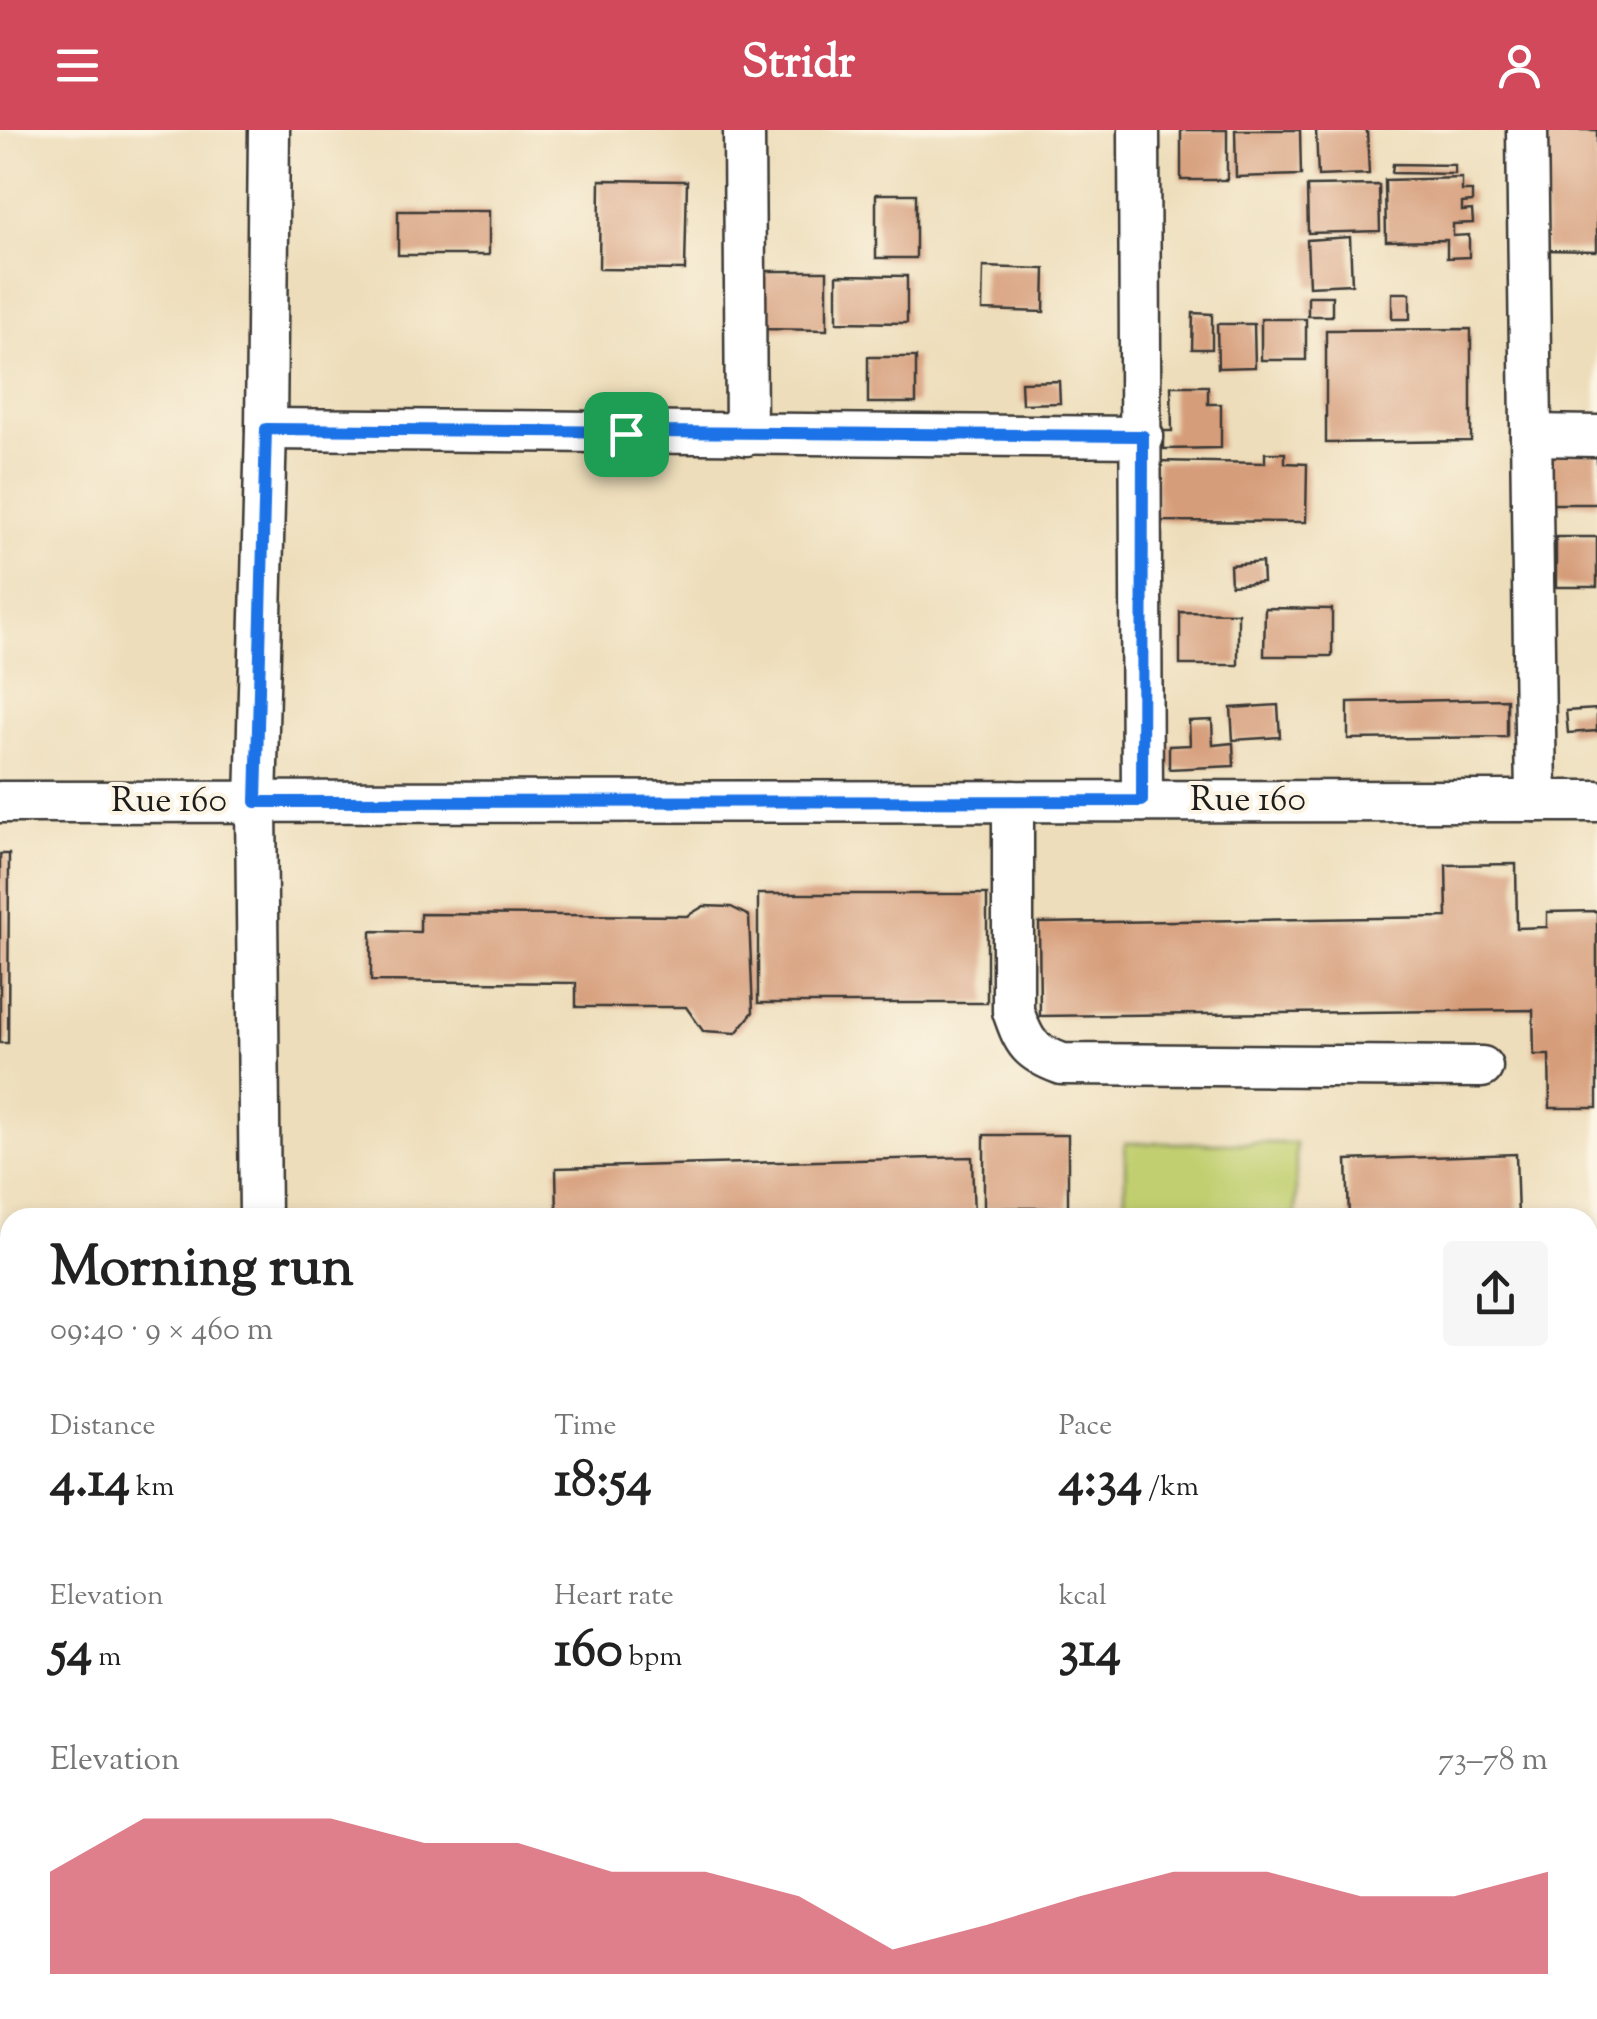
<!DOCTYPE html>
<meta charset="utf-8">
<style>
:root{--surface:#fff;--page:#f6f6f6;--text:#222;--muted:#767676;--accent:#d1495b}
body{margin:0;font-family:"Sorts Mill Goudy",serif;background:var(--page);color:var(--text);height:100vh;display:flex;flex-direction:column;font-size:38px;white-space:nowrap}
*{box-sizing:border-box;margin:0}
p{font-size:32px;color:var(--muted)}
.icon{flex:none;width:55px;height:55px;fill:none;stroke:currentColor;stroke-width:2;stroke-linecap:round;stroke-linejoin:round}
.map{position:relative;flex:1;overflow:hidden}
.details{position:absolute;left:0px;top:1078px;width:1598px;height:812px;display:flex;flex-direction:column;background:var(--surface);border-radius:30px 30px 0 0;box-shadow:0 5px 15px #0003}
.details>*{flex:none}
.pin{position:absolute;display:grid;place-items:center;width:85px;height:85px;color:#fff;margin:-42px;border-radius:20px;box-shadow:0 5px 15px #0006}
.round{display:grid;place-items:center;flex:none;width:105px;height:105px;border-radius:10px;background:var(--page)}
.summary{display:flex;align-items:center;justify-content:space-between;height:170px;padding:0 50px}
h1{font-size:55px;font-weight:700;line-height:75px}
.metrics{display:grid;grid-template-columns:repeat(3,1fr);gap:15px;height:170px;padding:10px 50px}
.metrics div{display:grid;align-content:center}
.metrics b{font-size:50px;font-weight:700}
.metrics small{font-size:28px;font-weight:400}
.metrics p{font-size:28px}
.chart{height:280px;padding:20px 50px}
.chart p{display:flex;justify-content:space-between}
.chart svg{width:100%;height:180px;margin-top:10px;fill:var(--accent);opacity:.7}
header{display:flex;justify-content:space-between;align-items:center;height:130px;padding:0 50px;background:var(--accent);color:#fff;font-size:45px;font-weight:700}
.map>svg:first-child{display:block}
.green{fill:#c1cf70;stroke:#6e7646;stroke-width:2.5}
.building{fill:#d69d7a}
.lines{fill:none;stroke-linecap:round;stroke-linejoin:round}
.minor-casing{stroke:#3b3934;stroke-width:45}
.minor{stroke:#fff;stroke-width:40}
.route-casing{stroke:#fff;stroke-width:20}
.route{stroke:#1a73e8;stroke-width:12}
.labels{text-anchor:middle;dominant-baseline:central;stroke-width:8;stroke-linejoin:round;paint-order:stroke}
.street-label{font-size:35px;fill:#1c1c1c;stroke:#fcf5e5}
</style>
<header><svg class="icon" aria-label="menu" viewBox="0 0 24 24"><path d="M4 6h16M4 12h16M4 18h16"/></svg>Stridr<svg class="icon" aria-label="person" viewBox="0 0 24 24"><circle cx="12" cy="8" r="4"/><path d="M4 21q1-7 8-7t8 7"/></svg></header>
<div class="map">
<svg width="1597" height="1889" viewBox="0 0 1597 1889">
<rect width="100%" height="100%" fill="#fcf5e5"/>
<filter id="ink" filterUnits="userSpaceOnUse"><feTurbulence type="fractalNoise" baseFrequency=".01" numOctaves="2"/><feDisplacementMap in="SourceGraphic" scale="20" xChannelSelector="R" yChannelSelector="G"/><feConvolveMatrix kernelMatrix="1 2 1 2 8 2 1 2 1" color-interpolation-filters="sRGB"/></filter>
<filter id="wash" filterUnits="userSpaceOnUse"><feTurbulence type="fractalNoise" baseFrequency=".0048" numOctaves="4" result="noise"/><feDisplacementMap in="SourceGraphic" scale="40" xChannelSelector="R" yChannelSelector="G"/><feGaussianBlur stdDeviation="2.25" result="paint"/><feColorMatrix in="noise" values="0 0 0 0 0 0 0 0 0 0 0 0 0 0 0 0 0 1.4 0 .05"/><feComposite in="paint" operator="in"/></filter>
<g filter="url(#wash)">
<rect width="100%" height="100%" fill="#edddba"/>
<rect class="green" x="1125" y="1013" width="171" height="74"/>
<g id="blocks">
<g class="building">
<rect x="1181" y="0" width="46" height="50"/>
<polygon points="1235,0 1300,0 1301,45 1236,47"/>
<polygon points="1316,0 1367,0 1369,44 1318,46"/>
<polygon points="1547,0 1597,0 1597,121 1545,120"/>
<polygon points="1393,34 1455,35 1455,44 1392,43"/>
<polygon points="1462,48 1462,61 1472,61 1472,72 1462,73 1462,81 1472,80 1473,93 1453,94 1453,106 1469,105 1469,127 1447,128 1447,110 1386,111 1385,50"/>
<polygon points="600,50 687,51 685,140 599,139"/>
<polygon points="1379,55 1380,101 1308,103 1307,56"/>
<rect x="876" y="64" width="40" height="64"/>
<rect x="398" y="81" width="91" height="44"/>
<polygon points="1350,107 1352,154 1309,156 1307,110"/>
<polygon points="983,137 1045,139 1044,182 982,180"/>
<polygon points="758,141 827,141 827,200 758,199"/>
<polygon points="837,145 907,146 907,193 837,192"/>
<rect x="1392" y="163" width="18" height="26"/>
<rect x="1308" y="166" width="24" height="20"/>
<polygon points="1193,183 1212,184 1212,219 1192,219"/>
<rect x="1261" y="189" width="45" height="41"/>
<polygon points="1217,194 1254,194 1255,237 1218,238"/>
<polygon points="1471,199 1471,311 1326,313 1326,200"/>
<rect x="868" y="227" width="48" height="46"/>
<polygon points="1059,251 1060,273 1022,274 1021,252"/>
<polygon points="1171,256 1208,256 1208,274 1221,274 1221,318 1164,319 1164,301 1172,301"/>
<polygon points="1265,323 1285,323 1285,333 1307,334 1306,392 1156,391 1157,331 1265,333"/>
<rect x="1537" y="323" width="60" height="51"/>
<rect x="1556" y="407" width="41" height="50"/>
<polygon points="1262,432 1263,452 1231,455 1230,435"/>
<polygon points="1265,478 1332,479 1332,526 1264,526"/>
<polygon points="1180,482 1238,483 1238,535 1180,535"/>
<polygon points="1507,569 1507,607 1348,609 1348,572"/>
<polygon points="1278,575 1280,607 1233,610 1231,578"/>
<polygon points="1597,579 1597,601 1568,603 1566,581"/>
<polygon points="1212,590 1213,615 1233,613 1234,636 1169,639 1169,616 1190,615 1189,591"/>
<polygon points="0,724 9,724 8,913 0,913"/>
<polygon points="1516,734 1517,798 1547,797 1547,782 1597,781 1597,978 1550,978 1549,925 1534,925 1533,880 1040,886 1039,793 1447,787 1446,735"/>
<rect x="758" y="764" width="229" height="109"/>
<polygon points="704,776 731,777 749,786 753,882 736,903 703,901 686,877 576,877 576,853 371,851 371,801 420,802 420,784 687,786"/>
<rect x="984" y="1005" width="84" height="73"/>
<polygon points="1516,1024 1518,1088 1349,1088 1347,1030"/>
<polygon points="972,1027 974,1088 557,1088 556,1038"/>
<polygon points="10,1223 10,1365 0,1363 0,1224"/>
<rect x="1588" y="1290" width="9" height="231"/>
<rect x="0" y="1733" width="10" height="42"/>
<polygon points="1588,1873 1597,1873 1597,1889 1580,1889 1579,1880 1588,1880"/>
<polygon points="68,1880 127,1880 126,1889 68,1889"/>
<rect x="342" y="1880" width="46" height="9"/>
<rect x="547" y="1881" width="23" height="8"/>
</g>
</g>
</g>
<g filter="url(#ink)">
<use href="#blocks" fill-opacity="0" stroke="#3b3934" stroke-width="2.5"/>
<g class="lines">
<defs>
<g id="minor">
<polyline points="744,0 746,305"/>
<polyline points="1139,0 1142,671"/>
<polyline points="1527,0 1536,671"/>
<polyline points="266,299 1143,307"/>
<polyline points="1531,305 1597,306"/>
<path d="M1013,671V881C1024,913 1029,922 1062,934L1482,937"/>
<polyline points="0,672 1597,671"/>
<polyline points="260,1088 256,672 266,299 269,0"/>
<polyline points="1588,1595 1597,1595"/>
<polyline points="0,1598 10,1598"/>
<polyline points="734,1889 734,1880"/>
<polyline points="1138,1889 1139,1880"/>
</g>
</defs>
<use href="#minor" class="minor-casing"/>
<use href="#minor" class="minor"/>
</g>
</g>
<g class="lines" filter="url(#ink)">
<defs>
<polygon id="route" points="266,299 1143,306 1142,671 256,672"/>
</defs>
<use href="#route" class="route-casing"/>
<use href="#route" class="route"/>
</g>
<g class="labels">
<g class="street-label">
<text x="1248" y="671">Rue 160</text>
<text x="169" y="672">Rue 160</text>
</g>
</g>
</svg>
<div class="pin" style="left:626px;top:304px;background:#1e9e55"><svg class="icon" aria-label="arrive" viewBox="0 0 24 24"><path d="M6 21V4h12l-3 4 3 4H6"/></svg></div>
<section class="details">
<div class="summary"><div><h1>Morning run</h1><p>09:40 · 9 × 460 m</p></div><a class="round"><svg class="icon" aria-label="share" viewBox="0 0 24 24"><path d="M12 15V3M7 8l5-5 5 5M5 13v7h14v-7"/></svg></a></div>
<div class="metrics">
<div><p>Distance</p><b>4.14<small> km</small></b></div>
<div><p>Time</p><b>18:54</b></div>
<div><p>Pace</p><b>4:34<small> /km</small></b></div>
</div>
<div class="metrics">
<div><p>Elevation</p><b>54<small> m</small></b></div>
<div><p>Heart rate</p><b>160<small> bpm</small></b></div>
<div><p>kcal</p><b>314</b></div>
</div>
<div class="chart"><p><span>Elevation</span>73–78 m</p>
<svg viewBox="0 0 160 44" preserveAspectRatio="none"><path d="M0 44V19L10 6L20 6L30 6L40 12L50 12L60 19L70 19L80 25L90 38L100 32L110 25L120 19L130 19L140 25L150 25L160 19V44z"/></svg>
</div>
</section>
</div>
